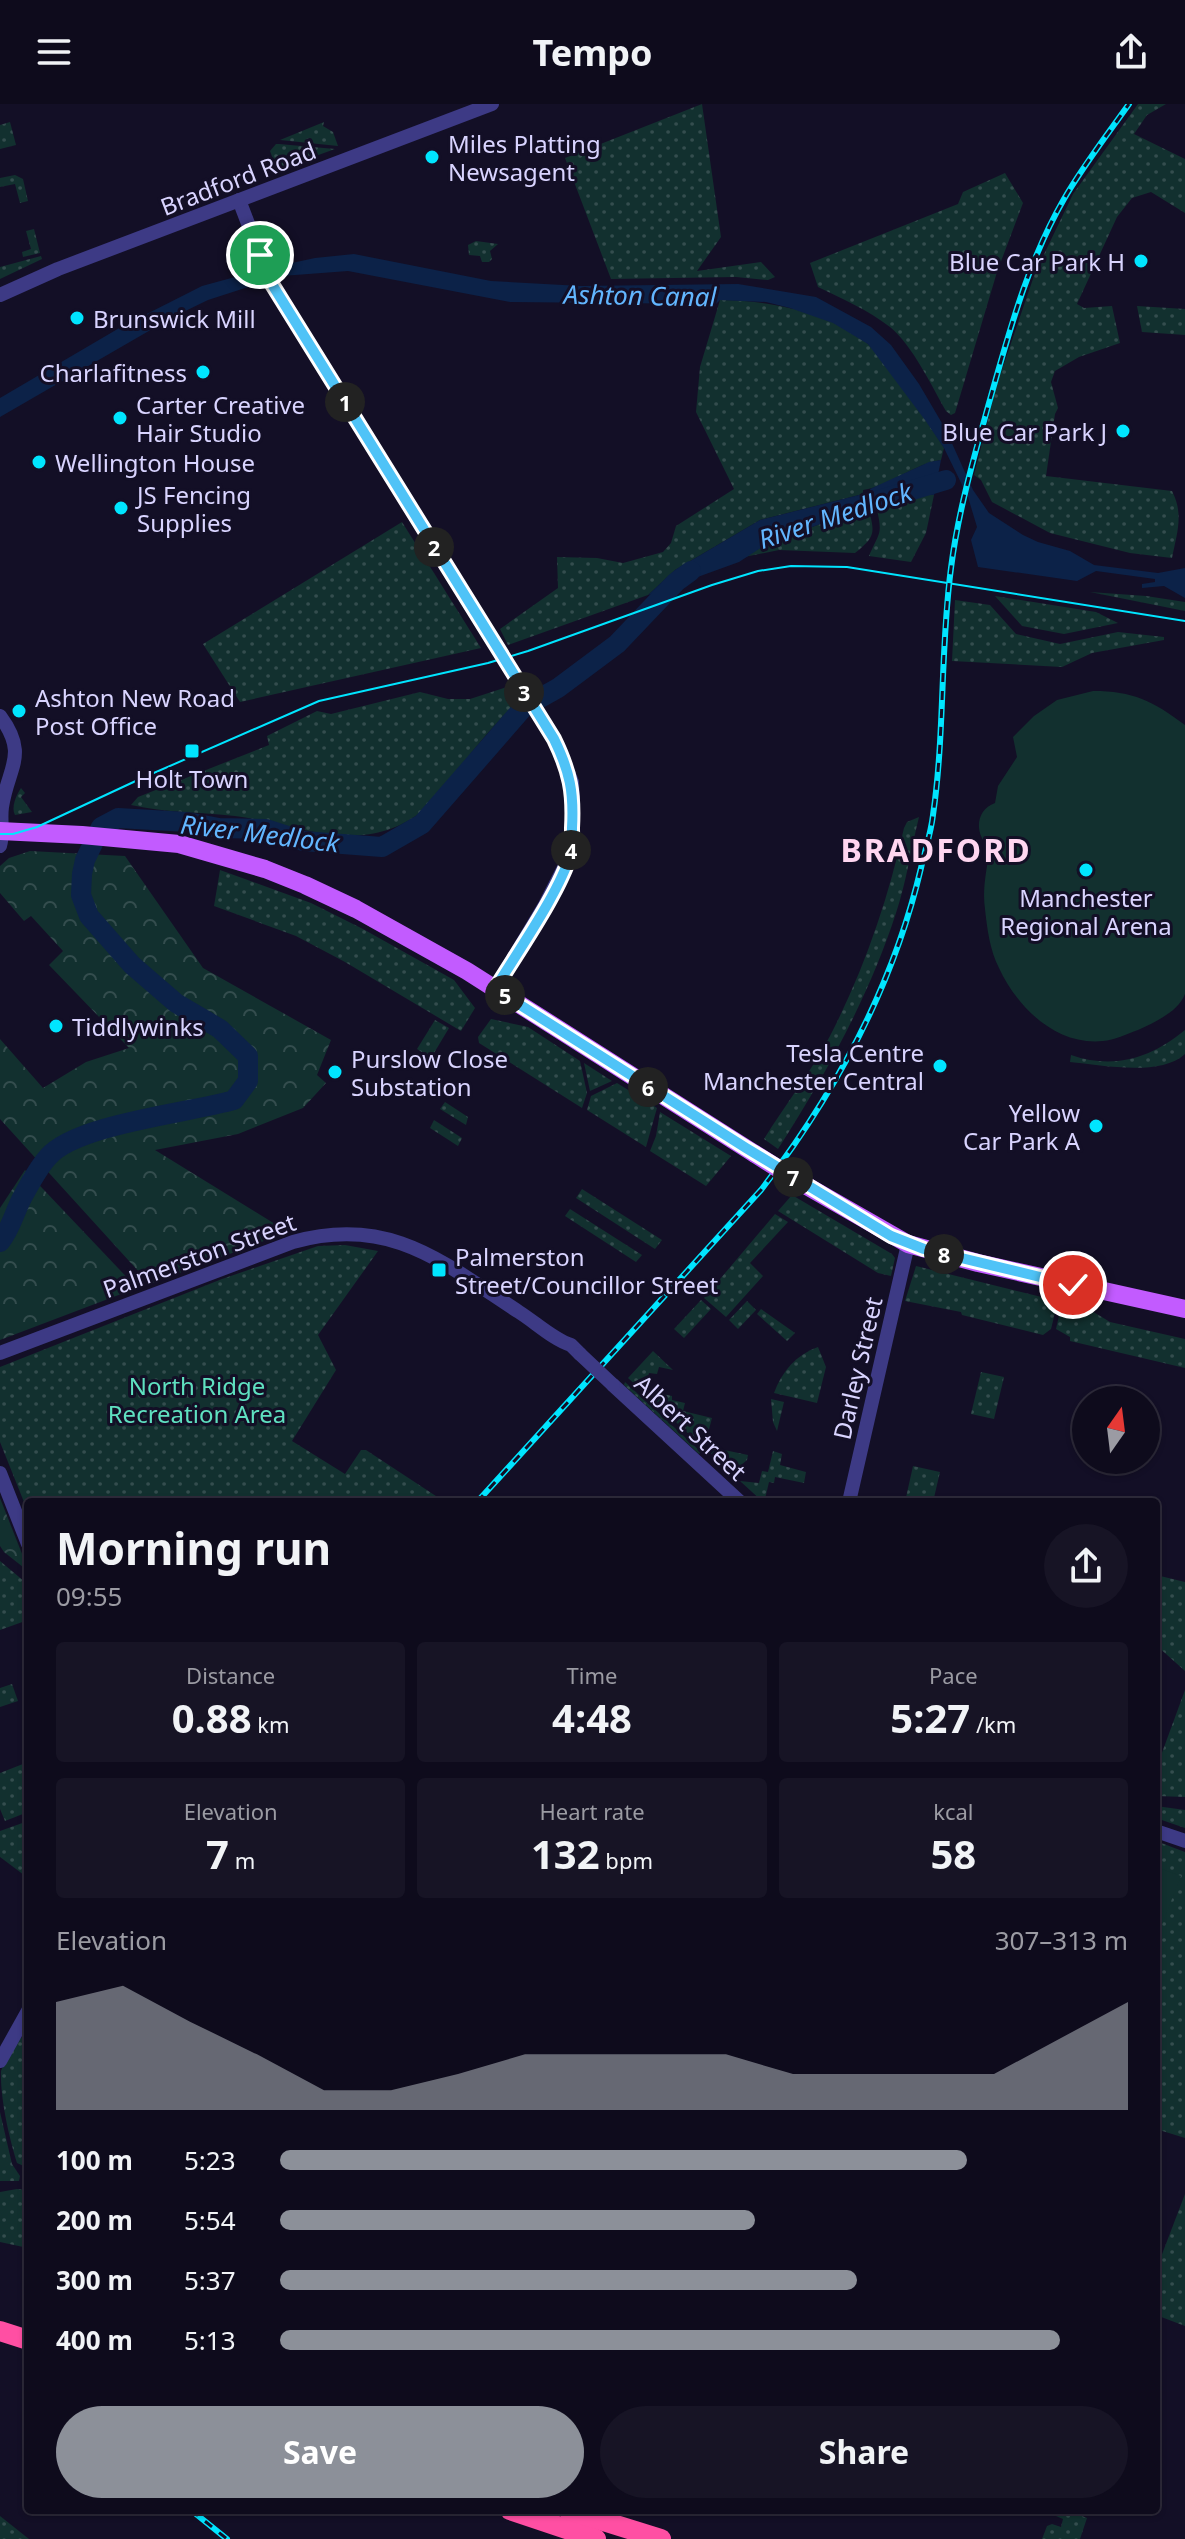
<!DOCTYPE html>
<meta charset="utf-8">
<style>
:root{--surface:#0e0b1c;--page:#171425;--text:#f1f3f6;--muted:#9b9ba3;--line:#2e2b3b;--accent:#8c9099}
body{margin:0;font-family:"Noto Sans",sans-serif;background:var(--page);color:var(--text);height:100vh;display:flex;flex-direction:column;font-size:30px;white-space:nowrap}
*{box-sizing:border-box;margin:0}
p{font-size:26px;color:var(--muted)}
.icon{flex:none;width:44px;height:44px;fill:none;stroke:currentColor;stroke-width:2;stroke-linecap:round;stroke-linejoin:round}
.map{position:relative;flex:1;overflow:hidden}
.details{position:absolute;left:24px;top:1394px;width:1136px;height:1016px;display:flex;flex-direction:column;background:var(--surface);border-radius:8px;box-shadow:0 2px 6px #0004,0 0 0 2px var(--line)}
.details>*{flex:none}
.needle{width:52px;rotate:14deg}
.buttons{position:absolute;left:1072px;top:1282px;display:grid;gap:16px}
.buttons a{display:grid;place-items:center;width:88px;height:88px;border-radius:50%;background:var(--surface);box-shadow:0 2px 6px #0004,0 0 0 2px var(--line);font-size:40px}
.pin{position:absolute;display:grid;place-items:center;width:68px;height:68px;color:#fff;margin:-34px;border:4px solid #fff;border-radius:50%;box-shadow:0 2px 8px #0007}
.km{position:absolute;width:40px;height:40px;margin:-20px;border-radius:50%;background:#222;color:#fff;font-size:22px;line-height:40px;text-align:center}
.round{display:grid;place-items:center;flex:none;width:84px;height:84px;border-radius:42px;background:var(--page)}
.headline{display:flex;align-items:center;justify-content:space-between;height:136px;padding:0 32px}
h1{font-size:44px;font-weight:700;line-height:60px}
.figures{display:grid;grid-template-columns:repeat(3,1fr);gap:12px;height:136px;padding:8px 32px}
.figures div{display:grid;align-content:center;border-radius:8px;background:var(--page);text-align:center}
.figures b{font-size:40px;font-weight:700}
.figures small{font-size:22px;font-weight:400}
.figures p{font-size:22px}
.chart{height:224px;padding:16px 32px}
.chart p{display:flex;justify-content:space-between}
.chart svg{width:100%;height:144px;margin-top:8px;fill:var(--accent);opacity:.7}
.action{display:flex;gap:16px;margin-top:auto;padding:16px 32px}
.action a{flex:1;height:92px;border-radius:48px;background:var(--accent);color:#fff;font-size:32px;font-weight:700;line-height:92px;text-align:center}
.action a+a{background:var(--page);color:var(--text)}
ul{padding:0 32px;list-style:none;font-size:26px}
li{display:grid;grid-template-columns:128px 96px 1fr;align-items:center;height:60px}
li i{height:20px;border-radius:10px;background:var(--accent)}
header{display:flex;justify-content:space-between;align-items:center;height:104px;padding:0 32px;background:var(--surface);font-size:36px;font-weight:700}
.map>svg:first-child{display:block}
.green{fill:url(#green-dots)}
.forest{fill:url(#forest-crowns)}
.pitch{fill:#12302f}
.water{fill:#0c2248}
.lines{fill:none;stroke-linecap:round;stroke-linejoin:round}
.river{stroke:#0c2248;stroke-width:20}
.minor{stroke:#3d3a85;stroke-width:14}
.major{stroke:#c25bff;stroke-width:18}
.highway{stroke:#ff4fa3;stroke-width:20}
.tram{stroke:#00e5ff;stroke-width:2}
.rail-casing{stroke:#00e5ff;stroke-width:6}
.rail{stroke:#130f26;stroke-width:3;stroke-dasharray:9;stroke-linecap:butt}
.minor-bridge{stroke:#3d3a85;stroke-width:14}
.major-bridge{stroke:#c25bff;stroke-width:18}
.route-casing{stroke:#fff;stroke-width:16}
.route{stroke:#4fc3f7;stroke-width:10}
.poi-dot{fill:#00e5ff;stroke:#130f26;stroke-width:3}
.labels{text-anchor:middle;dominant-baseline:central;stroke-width:6;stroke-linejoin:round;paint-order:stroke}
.poi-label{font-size:24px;fill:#d9d4ff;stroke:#130f26;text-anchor:start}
.street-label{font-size:24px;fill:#d9d4ff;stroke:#130f26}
.park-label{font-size:24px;fill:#5fe0c0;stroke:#130f26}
.water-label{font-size:26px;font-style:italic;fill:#62b6ff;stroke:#130f26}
.district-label{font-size:32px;font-weight:bold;letter-spacing:2px;fill:#ffd6f0;stroke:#130f26}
</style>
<header><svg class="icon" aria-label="menu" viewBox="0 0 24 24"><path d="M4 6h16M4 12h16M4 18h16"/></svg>Tempo<svg class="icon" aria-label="share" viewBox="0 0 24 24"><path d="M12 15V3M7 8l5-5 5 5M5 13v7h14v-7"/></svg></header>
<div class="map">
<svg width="1185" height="2435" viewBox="0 0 1185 2435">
<defs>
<pattern id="green-dots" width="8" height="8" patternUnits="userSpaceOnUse" patternTransform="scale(2)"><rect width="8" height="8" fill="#12302f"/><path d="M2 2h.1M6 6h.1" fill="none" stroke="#344d4e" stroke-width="1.8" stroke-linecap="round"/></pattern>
<pattern id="forest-crowns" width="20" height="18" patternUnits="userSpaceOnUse" patternTransform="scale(2)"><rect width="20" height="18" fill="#12302f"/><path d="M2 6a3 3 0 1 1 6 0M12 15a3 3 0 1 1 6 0" fill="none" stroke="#344d4e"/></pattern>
</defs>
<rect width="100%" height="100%" fill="#130f26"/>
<g class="green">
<polygon points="702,0 721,133 697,167 761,158 775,173 768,176 736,173 611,175 565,54"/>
<path d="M1138,0H1166L1147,11L1134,30L1185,55V109L1151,88L1132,94L1117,113L1077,200L1084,204L1112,202L1120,239L1079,253L1055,267L1051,278L1058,304L1055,310L1046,372L1172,387C1184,410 1177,429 1172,454L1130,449L1050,429L992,398L981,376L974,371L997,280L1035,169L1073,90Z"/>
<polygon points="10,18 16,41 0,45 0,21"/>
<polygon points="324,18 323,22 333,28 338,42 280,36"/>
<polygon points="276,40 279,40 335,45 277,66 270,47"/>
<path d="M1005,69L1023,99L997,168L955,309L951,311L946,307C931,281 913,242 890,223C868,206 843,195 818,183L810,159L958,100L963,88Z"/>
<polygon points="15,71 23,75 28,97 20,99 15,80 0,83 0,74"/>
<polygon points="34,125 40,149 23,153 22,148 31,145 26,127"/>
<polygon points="476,137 498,140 490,147 492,155 489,158 482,158 480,152 469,151 468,141"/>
<polygon points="41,152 42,155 0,175 0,163"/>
<path d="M720,196C765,196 825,207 862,235C894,260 922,309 944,344L941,356C913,360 891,382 863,386V390L760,416L675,466L648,491L508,541L500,525L558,484L557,453L597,454L623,459L663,448L671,439L676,422L734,385L696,308L700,263Z"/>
<polygon points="1137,202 1185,205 1185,231 1142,228"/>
<path d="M915,387L934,391L926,429L911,458L869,452C880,426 883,432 876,401Z"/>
<path d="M868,403C875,429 876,432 855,449L779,446L744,453L770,438Z"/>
<polygon points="402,418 481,544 240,598 203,540"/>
<polygon points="1090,488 1146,492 1185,498 1185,507"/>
<polygon points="995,492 1096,508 1118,519 1064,530 1022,522"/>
<polygon points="955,496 990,501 1016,530 1060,540 1118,528 1164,533 1164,536 1092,549 1062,563 952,557"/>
<path d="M507,583L516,599C493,622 472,647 452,673C443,684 435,697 424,706C363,754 302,721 235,712C201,708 166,709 131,701L138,693L269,641L267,632L317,607L331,610L420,588L448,595H470Z"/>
<path d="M21,684L25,689L21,693L32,708L15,711C11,704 16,691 21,684Z"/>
<path d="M919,713C911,745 906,779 896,809C868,895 826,970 778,1045L764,1035C785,1001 811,968 830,932C864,866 888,796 904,724L907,718Z"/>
<polygon points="220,766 311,799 363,825 454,876 475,904 461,927 345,858 296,832 214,802"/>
<polygon points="491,915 528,923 580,957 587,989 582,1004 479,939 478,933"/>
<polygon points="435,916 449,924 431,954 417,945"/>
<path d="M1185,926V950C1160,973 1102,961 1070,958L1071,951C1114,966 1151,954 1185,926Z"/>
<polygon points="584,959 612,977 590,987"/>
<polygon points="617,979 657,1004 646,1043 587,1006 591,992"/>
<polygon points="445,998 468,1013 466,1021 440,1005"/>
<polygon points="660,1008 731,1052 706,1082 650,1047 656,1032"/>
<polygon points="434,1016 462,1034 458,1042 430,1024"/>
<polygon points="582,1085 662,1136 655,1145 576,1094"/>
<polygon points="792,1091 892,1150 895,1154 891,1172 878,1169 778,1107"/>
<polygon points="570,1105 642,1151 636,1158 565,1112"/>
<polygon points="775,1110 788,1118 750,1159 763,1172 726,1213 704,1194"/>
<polygon points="345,1141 378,1147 318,1231 336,1266 292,1337 345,1370 361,1346 366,1346 445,1398 28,1398 28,1408 0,1338 0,1263 222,1175 318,1142"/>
<polygon points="916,1162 1058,1197 1051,1225 1043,1231 962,1211 961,1208 905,1197"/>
<polygon points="701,1196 711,1205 684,1234 674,1225"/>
<polygon points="747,1197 756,1206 738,1225 729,1216"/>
<polygon points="1062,1198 1087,1204 1110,1218 1185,1235 1185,1264 1070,1237 1070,1233 1056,1225"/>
<polygon points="761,1205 795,1229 787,1237 757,1210"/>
<path d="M818,1243L826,1263L817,1299L774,1289C782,1267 796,1251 818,1243Z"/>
<polygon points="653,1247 673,1266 659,1263 657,1270 649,1269 645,1286 672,1292 672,1296 685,1299 683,1307 712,1314 704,1344 628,1274"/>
<polygon points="981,1268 1004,1273 994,1315 971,1310"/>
<polygon points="625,1278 701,1348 699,1350 624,1281"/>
<polygon points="771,1295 784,1298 777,1327 773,1318"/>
<polygon points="710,1343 748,1351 747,1356 732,1369 708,1347"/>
<polygon points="773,1347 782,1350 780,1361 806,1368 804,1379 775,1373 774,1379 769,1378 765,1395 777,1398 763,1398 740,1377 759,1379 762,1367 768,1368"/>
<polygon points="913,1362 940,1368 933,1398 905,1398"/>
<polygon points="0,1457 25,1478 28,1477 28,1516 0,1526"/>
<polygon points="1156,1471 1185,1478 1185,1567 1156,1541"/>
<polygon points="12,1580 18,1597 0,1603 0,1584"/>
<polygon points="1185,1586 1185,1693 1156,1692 1156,1665"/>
<polygon points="28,1658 28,1708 5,1717 0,1705 0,1669"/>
<polygon points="1156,1702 1185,1706 1185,1724 1156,1714"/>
<polygon points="28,1717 28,1774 0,1753 0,1727"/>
<polygon points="1156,1737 1185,1748 1185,2034 1156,2025"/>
<path d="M28,1925V2064L17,2059C9,2033 0,1994 1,1967C7,1951 18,1938 28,1925Z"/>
<polygon points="0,2008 12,2060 20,2072 19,2077 0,2077"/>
<polygon points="17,2085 28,2086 28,2144 0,2138 0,2088"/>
<polygon points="1185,2090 1185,2222 1156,2211 1156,2166"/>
<polygon points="1051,2406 1067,2406 1087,2414 1080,2435 1042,2435 1047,2422 1052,2420 1061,2423 1063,2415 1056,2412"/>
<polygon points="0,2412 29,2435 0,2435"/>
</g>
<g class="forest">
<polygon points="30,747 125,752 203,864 331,936 317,971 326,979 303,1004 238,1030 155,1046 288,1128 150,1180 0,1015 0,935 43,984 86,958 129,944 49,861 63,847 31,812 24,817 0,789 0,762 9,754"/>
<polygon points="25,1066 137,1184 0,1236 0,1104"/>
<polygon points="0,1394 28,1465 28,1467 4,1448 0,1442"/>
</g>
<g class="pitch">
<path d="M1093,587C1133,587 1153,597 1185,621V890C1178,908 1155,918 1138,926C1127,930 1114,936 1103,937C1056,942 1017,903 999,864C990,847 987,824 985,805C982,784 987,764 990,744C974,731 975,706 995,699L998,682L1017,653L1013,633L1034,612L1057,596Z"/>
<polygon points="1156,1763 1181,1772 1159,1828 1156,1827"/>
</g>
<g class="water">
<polygon points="354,150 491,177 581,182 738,180 816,193 871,223 891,241 919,280 946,326 973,386 989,409 1023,431 1038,438 1070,447 1094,461 1158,469 1185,464 1185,494 1164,482 1142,484 1142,480 1155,478 1155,475 1096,467 1077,477 978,463 971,436 977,423 968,393 944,344 925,316 868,240 833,219 790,204 766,198 720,196 716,200 510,198 348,167 282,172 208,196 173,213 0,313 0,294 121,223 202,182 235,173 252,173 287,160 315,154"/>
<polygon points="941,356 934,391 915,387 876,401 870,385 929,358"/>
<polygon points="863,390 868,403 770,438 739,458 648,491 675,466 760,416"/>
</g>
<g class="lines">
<g class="river">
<polyline points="842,407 946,376"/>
<path d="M0,1138C11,1125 14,1109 22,1094C29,1081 38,1064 48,1053C76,1020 189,1009 234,996L248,977V952L220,925L176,899L132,861L89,812L81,791L82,770L85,756L101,723L118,714L187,718L219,724L266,725L303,737L382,743L422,720L524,603L558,584L617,540L676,478L691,467"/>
</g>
<g class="minor">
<polyline points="239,96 270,177 489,531"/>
<polyline points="0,191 58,165 492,0"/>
<path d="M0,612C29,651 8,663 2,703C0,717 4,729 0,742"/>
<polyline points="495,885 545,801 571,750 573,698 572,678 554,635"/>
<path d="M0,1249L293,1138C390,1111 442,1158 519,1208C535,1218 554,1236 571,1241L580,1250"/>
<polyline points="613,1281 740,1398"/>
<polyline points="0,1369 28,1440"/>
<polyline points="849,1398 908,1140"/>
<polyline points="1156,1727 1185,1737"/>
<polyline points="0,1957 28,1907"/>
</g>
<g class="major">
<polyline points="0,727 82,731 179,740 265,765 305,781 356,805 467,867 755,1050"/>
<polyline points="798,1077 908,1140 978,1159 1185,1205"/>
</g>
<g class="highway">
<polyline points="0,2227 28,2236"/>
<polyline points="510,2406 596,2435"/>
<polyline points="568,2406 661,2435"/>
</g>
<polyline class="tram" points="0,730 13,730 37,723 140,675 319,597 488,559 528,547 712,481 758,467 791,462 847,463 1185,517"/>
<defs>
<g id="rail">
<path d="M477,1398L761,1086C835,990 893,883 921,764C925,746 931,729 933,711C945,629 940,546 951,464C958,408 974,353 989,299C1009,229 1027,159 1064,95C1083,62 1107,31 1129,0"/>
<polyline points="191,2406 227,2435"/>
</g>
</defs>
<use href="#rail" class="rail-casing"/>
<use href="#rail" class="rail"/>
<g class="minor-bridge">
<polyline points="489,531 554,635"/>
<polyline points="580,1250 613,1281"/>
</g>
<polyline class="major-bridge" points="755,1050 798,1077"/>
</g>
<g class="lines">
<defs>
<path id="route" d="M260,151L270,177L554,635C570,668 574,688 572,724C572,732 573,742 571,749C559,789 518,847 495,885L746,1044L891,1132L924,1145L1073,1181"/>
</defs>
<use href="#route" class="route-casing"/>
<use href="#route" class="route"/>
</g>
<g class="poi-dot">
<circle cx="432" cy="53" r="8"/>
<circle cx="1141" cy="157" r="8"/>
<circle cx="77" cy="214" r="8"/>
<circle cx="203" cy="268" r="8"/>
<circle cx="120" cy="314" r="8"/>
<circle cx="1123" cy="327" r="8"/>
<circle cx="39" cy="358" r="8"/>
<circle cx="121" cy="404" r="8"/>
<circle cx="19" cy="607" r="8"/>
<rect x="184" y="639" width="16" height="16" rx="4"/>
<circle cx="1086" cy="766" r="8"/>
<circle cx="56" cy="922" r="8"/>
<circle cx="940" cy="962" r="8"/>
<circle cx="335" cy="968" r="8"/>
<circle cx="1096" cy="1022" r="8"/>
<rect x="431" y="1158" width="16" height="16" rx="4"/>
</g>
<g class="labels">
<g class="poi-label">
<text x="448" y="39">Miles Platting<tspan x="448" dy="28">Newsagent</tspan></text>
<text x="1125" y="157" text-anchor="end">Blue Car Park H</text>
<text x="93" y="214">Brunswick Mill</text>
<text x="187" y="268" text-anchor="end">Charlafitness</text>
<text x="136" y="300">Carter Creative<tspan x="136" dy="28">Hair Studio</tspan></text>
<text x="1107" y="327" text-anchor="end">Blue Car Park J</text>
<text x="55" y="358">Wellington House</text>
<text x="137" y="390">JS Fencing<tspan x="137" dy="28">Supplies</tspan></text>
<text x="35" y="593">Ashton New Road<tspan x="35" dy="28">Post Office</tspan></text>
<text x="192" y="674" text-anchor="middle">Holt Town</text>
<text x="1086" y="793" text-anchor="middle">Manchester<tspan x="1086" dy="28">Regional Arena</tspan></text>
<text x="72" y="922">Tiddlywinks</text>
<text x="924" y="948" text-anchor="end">Tesla Centre<tspan x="924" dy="28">Manchester Central</tspan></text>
<text x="351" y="954">Purslow Close<tspan x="351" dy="28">Substation</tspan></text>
<text x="1080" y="1008" text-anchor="end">Yellow<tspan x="1080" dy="28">Car Park A</tspan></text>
<text x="455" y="1152">Palmerston<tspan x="455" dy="28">Street/Councillor Street</tspan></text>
</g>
<g class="street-label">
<text transform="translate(238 74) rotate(-21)">Bradford Road</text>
<text transform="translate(199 1151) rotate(-20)">Palmerston Street</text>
<text transform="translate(857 1264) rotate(-77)">Darley Street</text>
<text transform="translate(691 1323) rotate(43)">Albert Street</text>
</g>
<g class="park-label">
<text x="197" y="1281">North Ridge<tspan x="197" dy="28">Recreation Area</tspan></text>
</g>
<g class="water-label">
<text transform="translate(640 191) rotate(1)">Ashton Canal</text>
<text transform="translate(835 411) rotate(-18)">River Medlock</text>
<text transform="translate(260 729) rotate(7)">River Medlock</text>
</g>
<g class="district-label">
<text x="936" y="745">BRADFORD</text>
</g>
</g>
</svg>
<div class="buttons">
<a><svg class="needle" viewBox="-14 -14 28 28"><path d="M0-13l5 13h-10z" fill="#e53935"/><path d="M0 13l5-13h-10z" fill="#9b9ba3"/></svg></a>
</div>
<div class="pin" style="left:260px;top:151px;background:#1e9e55"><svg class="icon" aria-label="arrive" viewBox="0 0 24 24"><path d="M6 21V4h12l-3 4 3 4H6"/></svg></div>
<div class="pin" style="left:1073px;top:1181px;background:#d93025"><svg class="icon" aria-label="check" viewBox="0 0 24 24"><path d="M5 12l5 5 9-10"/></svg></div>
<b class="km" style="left:345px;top:298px">1</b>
<b class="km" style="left:434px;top:443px">2</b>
<b class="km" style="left:524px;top:588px">3</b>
<b class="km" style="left:571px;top:746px">4</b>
<b class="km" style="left:505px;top:891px">5</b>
<b class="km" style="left:648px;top:983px">6</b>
<b class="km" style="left:793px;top:1073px">7</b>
<b class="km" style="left:944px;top:1150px">8</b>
<section class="details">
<div class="headline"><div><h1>Morning run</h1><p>09:55</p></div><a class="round"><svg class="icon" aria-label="share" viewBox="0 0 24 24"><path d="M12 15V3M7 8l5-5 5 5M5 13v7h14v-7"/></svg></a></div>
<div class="figures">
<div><p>Distance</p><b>0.88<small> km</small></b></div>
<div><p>Time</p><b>4:48</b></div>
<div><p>Pace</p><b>5:27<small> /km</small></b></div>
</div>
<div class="figures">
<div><p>Elevation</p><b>7<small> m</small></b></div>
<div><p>Heart rate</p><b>132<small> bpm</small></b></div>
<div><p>kcal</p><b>58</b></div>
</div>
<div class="chart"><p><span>Elevation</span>307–313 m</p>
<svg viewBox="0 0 160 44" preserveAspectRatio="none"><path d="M0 44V11L10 6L20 17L30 27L40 38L50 38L60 33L70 27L80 27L90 27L100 27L110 33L120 33L130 33L140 33L150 22L160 11V44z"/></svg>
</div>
<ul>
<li><b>100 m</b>5:23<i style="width:81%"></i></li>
<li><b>200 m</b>5:54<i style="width:56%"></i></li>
<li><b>300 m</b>5:37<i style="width:68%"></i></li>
<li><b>400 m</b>5:13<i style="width:92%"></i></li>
</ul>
<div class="action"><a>Save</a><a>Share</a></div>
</section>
</div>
